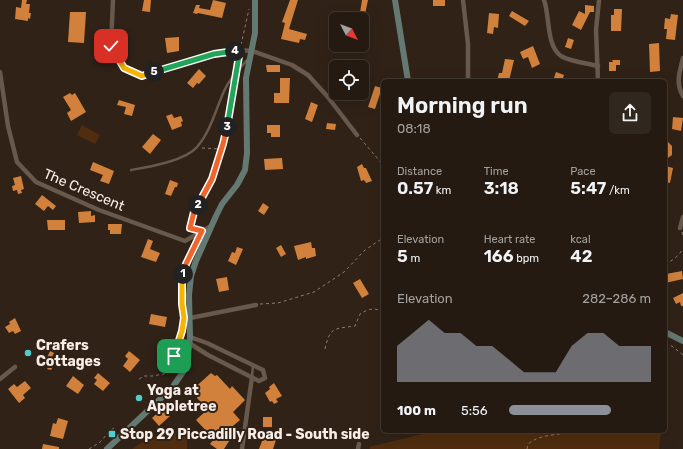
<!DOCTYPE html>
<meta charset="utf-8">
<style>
:root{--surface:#241a11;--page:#30271f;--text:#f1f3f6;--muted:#a3a19f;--line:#413831;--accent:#8c9099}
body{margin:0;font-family:Rubik,sans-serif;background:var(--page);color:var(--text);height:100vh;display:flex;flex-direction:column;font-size:15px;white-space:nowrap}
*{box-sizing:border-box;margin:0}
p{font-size:13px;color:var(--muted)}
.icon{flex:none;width:22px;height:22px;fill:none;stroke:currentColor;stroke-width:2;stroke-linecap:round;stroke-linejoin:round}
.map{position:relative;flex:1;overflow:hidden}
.panel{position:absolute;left:381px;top:79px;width:286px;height:354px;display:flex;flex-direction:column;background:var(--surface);border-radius:6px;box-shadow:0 4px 16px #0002,0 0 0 1px var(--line)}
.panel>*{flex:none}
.needle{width:26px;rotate:132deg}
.tools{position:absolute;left:329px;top:12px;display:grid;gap:8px}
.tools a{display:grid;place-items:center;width:40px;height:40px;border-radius:6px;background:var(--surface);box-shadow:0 4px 16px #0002,0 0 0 1px var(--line);font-size:20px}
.pin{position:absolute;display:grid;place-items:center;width:34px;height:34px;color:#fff;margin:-17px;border-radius:8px;box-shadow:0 2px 6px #0006}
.km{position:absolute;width:20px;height:20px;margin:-10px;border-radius:50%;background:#222;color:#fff;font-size:11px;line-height:20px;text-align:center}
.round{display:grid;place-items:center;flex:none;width:42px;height:42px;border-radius:6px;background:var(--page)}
.summary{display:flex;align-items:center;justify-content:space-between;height:68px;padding:0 16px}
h1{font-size:22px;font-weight:600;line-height:30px}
.stats{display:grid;grid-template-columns:repeat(3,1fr);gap:6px;height:68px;padding:4px 16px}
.stats div{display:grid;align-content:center}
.stats b{font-size:17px;font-weight:600}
.stats small{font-size:11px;font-weight:400}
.stats p{font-size:11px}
.chart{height:112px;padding:8px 16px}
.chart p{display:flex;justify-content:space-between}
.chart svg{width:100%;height:72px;margin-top:4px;fill:var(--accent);opacity:.7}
ul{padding:0 16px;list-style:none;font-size:13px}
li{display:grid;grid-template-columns:64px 48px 1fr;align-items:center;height:30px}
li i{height:10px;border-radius:5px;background:var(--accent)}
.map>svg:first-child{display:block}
.green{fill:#4f2d0e}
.building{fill:#d1813c}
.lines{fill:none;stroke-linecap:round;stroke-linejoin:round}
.path{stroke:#897d74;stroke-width:1;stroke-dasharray:3 3;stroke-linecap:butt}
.service{stroke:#69584c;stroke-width:2.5}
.minor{stroke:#69584c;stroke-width:4.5}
.secondary{stroke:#647972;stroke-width:6}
.split-1-casing{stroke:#fff;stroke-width:8}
.split-2-casing{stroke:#fff;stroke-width:8}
.split-3-casing{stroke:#fff;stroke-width:8}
.split-4-casing{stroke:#fff;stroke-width:8}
.split-5-casing{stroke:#fff;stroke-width:8}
.split-6-casing{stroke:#fff;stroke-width:8}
.split-1{stroke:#f5b400;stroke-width:5}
.split-2{stroke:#f0652b;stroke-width:5}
.split-3{stroke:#f0652b;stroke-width:5}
.split-4{stroke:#22a559;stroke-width:5}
.split-5{stroke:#22a559;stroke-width:5}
.split-6{stroke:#f5b400;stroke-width:5}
.poi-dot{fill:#51ccd1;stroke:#302217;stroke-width:1.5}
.labels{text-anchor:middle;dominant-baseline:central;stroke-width:4;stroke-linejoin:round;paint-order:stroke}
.street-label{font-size:14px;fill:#f8eee7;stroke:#302217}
.poi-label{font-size:14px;font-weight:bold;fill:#f8eee7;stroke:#302217;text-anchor:start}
</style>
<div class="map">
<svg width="683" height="449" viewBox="0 0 683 449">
<rect width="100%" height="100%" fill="#302217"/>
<g class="green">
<polygon points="82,125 100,135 95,144 77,135"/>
<polygon points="435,431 661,431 659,449 370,449 369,447"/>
<polygon points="168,432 179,432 187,438 187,449 132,449 150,437"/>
</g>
<g class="building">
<polygon points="22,0 27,0 26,4 30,4 29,13 31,13 30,19 28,18 28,21 15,19 16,7 21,8"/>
<polygon points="144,0 151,0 150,12 142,11"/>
<polygon points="213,0 226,3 222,18 198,13 197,14 193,13 196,5 200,5 199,8 210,10"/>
<polygon points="290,0 298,0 289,29 307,34 305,40 300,39 299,43 281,39 285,23 282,22"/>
<polygon points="362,0 368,0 364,19 356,19 358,12 360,13"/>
<rect x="433" y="0" width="12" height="6"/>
<polygon points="585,5 594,6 594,12 590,12 581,30 572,25 579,11 585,14"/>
<polygon points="614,9 622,9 621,31 611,31 611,15 614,15"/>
<polygon points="512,11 529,21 525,26 509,16"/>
<polygon points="70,12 86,12 84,43 68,42"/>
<polygon points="489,13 499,14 498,28 494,27 493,34 487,33"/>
<polygon points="671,14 678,15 675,40 666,39 667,29 664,29 665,18 670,19"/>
<polygon points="179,37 179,51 167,53 165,38"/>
<polygon points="568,38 574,40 571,49 565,47"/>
<polygon points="659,43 660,71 650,72 649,44"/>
<polygon points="533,46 540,64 532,68 528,57 523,59 520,52"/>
<polygon points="505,59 514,60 509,81 497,81 499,73 502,73"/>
<polygon points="612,60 620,60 620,65 616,65 616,71 609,71 609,62 613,62"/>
<polygon points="266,65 280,65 280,72 267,72"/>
<polygon points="199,69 206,76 199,84 197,83 193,88 187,83"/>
<polygon points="556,72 564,75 562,81 553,81"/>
<polygon points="280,78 290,78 289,103 274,103 274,93 280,93"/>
<polygon points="375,86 382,88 375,109 368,107"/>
<polygon points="70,93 72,95 75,93 86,112 71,121 67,113 71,110 63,97"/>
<polygon points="119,100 135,105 132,116 124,114 126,107 117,105"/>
<polygon points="311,102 318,105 312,122 305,119"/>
<polygon points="172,114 174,118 181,116 183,121 181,122 182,126 172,130 166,116"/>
<polygon points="673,117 683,118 681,131 672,129"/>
<polygon points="327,123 336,124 335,130 326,129"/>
<polygon points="267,125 280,125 280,137 271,137 271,133 267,133"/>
<polygon points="153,134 161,140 150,154 142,147"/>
<polygon points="665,139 672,146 672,155 665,160"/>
<polygon points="282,158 283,169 265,170 264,159"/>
<polygon points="93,162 114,171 109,184 100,181 103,175 90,170"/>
<polygon points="362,164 364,168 366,168 372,181 366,183 364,180 361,181 357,167"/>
<polygon points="665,166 673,168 670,183 665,182"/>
<polygon points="21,176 24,189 21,190 22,193 18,194 17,190 13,191 12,186 15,185 13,178"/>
<polygon points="170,180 178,183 177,187 175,187 171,196 165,194"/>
<polygon points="42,195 56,206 53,210 48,206 44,211 35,204"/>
<polygon points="263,203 269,207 264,215 258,211"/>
<polygon points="91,211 91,216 95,215 95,222 79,223 78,212"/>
<polygon points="47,220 65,220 65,230 48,230"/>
<polygon points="108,224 122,224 121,234 110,234 110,230 108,230"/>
<polygon points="148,239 153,241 150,249 160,253 156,262 141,257"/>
<polygon points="311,242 312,248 315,248 316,256 306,259 306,257 298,260 294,246"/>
<polygon points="281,245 286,254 281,257 276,248"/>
<polygon points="237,247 243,249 236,265 228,261 232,252 235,253"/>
<polygon points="682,271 683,279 665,283 666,274"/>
<polygon points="227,277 229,290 219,292 216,279"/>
<polygon points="360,279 369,294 362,298 353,283"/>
<polygon points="683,293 683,306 681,306 680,302 676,304 673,298"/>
<polygon points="151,314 167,317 165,327 149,324"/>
<polygon points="15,318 21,331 15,334 13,331 9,333 5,327 10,324 9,322"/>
<polygon points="50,351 54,353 52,357 57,359 51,370 47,369 51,362 46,360"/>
<polygon points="129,351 140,360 130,372 123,366 128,359 125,356"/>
<polygon points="98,373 110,383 103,391 94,384 97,380 94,378"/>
<polygon points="211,373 215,376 217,375 230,389 232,386 245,400 233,412 240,420 227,431 233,435 224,449 217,449 210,444 214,439 196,420 208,409 197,398 198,396 192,390"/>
<polygon points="73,376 84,385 78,394 66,386"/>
<polygon points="25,381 31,388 23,395 25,398 19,403 8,389 14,384 17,387"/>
<polygon points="274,383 282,396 276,399 278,402 274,404 272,401 270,402 265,393 270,389 269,387"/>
<polygon points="163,408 170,416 159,426 152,418"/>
<rect x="263" y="417" width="9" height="10"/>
<polygon points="58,418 68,421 63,439 50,436 53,423 56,424"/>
<polygon points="264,436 276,440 273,449 259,449"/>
<polygon points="43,444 59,447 59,449 42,449"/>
</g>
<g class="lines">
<g class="path">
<polyline points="241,45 249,9"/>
<polyline points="238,64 239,56"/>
<polyline points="360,138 383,165"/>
<polyline points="202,148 221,149"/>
<polyline points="194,229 190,228 194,212 212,179 223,144 235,81"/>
<polyline points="682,232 683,236"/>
<path d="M665,264C673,261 679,255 683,249"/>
<polyline points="260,304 278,303 314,292 344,272 365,250 383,238"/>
<path d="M183,313C178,282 185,266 198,240"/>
<polyline points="665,345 672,346 683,355"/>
<path d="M325,349C330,327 333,329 355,326L360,314C368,309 374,307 383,312"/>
<polyline points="139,379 144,376 152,376 164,374 171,367 176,349 182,331 183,322"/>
<polyline points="89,449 99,443 110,431 114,428"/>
<path d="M527,449L528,444C541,433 559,436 574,431"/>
</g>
<g class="service">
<path d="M131,170C148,167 185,161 197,147C211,131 216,108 225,89C230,78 240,68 248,59"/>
<polyline points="252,376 253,365"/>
</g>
<g class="minor">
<polyline points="113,0 111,46 124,68 142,76 214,54 240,50 252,51 292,65 308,75 327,96 357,135"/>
<polyline points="463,0 468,44 468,81"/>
<path d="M544,0C550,16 546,46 561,56C571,62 587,63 598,66"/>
<path d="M683,58C680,71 675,83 683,96"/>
<polyline points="0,72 8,126 17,162 36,182 99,210 185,241 211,226"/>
<polyline points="598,81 596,30 599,0"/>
<polyline points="680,228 683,217"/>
<polyline points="190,318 256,305"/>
<polyline points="189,343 208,355 259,381 265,378 263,370 207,343 190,337"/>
<polyline points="0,379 15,367"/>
<polyline points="242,449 252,377"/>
<polyline points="358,449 359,444"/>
</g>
<g class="secondary">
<polyline points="395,0 408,81"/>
<polyline points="665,332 683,341"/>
<polyline points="107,449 172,388 185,369 188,356 190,337 189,295 191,276 196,261 216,216 222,204 237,185 245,170 247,153 246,78 255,33 255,0"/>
</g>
</g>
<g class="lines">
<defs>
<polyline id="split-1" points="174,356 182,331 184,318 182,304 182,280 183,274"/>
<polyline id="split-2" points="183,274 186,264 202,231 190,228 194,212 198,205"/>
<polyline id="split-3" points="198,205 212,179 223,144 227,127"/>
<polyline id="split-4" points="227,127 240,50 235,51"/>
<polyline id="split-5" points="154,72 214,54 235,51"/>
<polyline id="split-6" points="111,46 124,68 142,76 154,72"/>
</defs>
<use href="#split-1" class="split-1-casing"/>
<use href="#split-2" class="split-2-casing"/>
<use href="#split-3" class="split-3-casing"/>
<use href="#split-4" class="split-4-casing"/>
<use href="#split-5" class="split-5-casing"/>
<use href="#split-6" class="split-6-casing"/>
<use href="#split-1" class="split-1"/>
<use href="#split-2" class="split-2"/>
<use href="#split-3" class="split-3"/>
<use href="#split-4" class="split-4"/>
<use href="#split-5" class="split-5"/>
<use href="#split-6" class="split-6"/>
</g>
<g class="poi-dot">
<circle cx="28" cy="353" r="4"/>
<circle cx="139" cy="398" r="4"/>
<rect x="108" y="430" width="8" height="8" rx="2"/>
</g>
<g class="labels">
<g class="street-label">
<text transform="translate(84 190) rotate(23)">The Crescent</text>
</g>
<g class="poi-label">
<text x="36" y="345">Crafers<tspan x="36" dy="16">Cottages</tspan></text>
<text x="147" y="390">Yoga at<tspan x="147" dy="16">Appletree</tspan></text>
<text x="120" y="434">Stop 29 Piccadilly Road - South side</text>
</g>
</g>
</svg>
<div class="tools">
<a><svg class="needle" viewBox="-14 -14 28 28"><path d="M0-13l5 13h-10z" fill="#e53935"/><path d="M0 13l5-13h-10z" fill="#a3a19f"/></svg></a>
<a><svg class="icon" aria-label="locate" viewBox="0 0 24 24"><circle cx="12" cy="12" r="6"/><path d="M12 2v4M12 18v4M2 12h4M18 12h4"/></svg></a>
</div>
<div class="pin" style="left:174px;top:356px;background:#1e9e55"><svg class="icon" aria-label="arrive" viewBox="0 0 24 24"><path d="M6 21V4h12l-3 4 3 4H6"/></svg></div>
<div class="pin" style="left:111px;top:46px;background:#d93025"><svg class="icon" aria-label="check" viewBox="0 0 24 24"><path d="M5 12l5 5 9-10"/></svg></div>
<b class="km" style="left:183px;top:274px">1</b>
<b class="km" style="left:198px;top:205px">2</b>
<b class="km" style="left:227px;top:127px">3</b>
<b class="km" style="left:235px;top:51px">4</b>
<b class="km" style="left:154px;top:72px">5</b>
<section class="panel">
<div class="summary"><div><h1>Morning run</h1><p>08:18</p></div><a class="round"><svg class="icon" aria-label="share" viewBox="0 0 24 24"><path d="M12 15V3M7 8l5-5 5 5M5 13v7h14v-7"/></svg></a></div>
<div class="stats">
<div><p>Distance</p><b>0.57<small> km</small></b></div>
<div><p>Time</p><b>3:18</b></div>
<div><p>Pace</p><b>5:47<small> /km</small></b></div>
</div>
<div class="stats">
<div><p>Elevation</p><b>5<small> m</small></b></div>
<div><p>Heart rate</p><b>166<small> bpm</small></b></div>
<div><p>kcal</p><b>42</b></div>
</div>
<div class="chart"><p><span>Elevation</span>282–286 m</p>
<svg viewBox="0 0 160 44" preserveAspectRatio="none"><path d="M0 44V22L10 14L20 6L30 14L40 14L50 22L60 22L70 30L80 38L90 38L100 38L110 22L120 14L130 14L140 22L150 22L160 22V44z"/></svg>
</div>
<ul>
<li><b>100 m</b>5:56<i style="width:72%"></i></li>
</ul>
</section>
</div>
